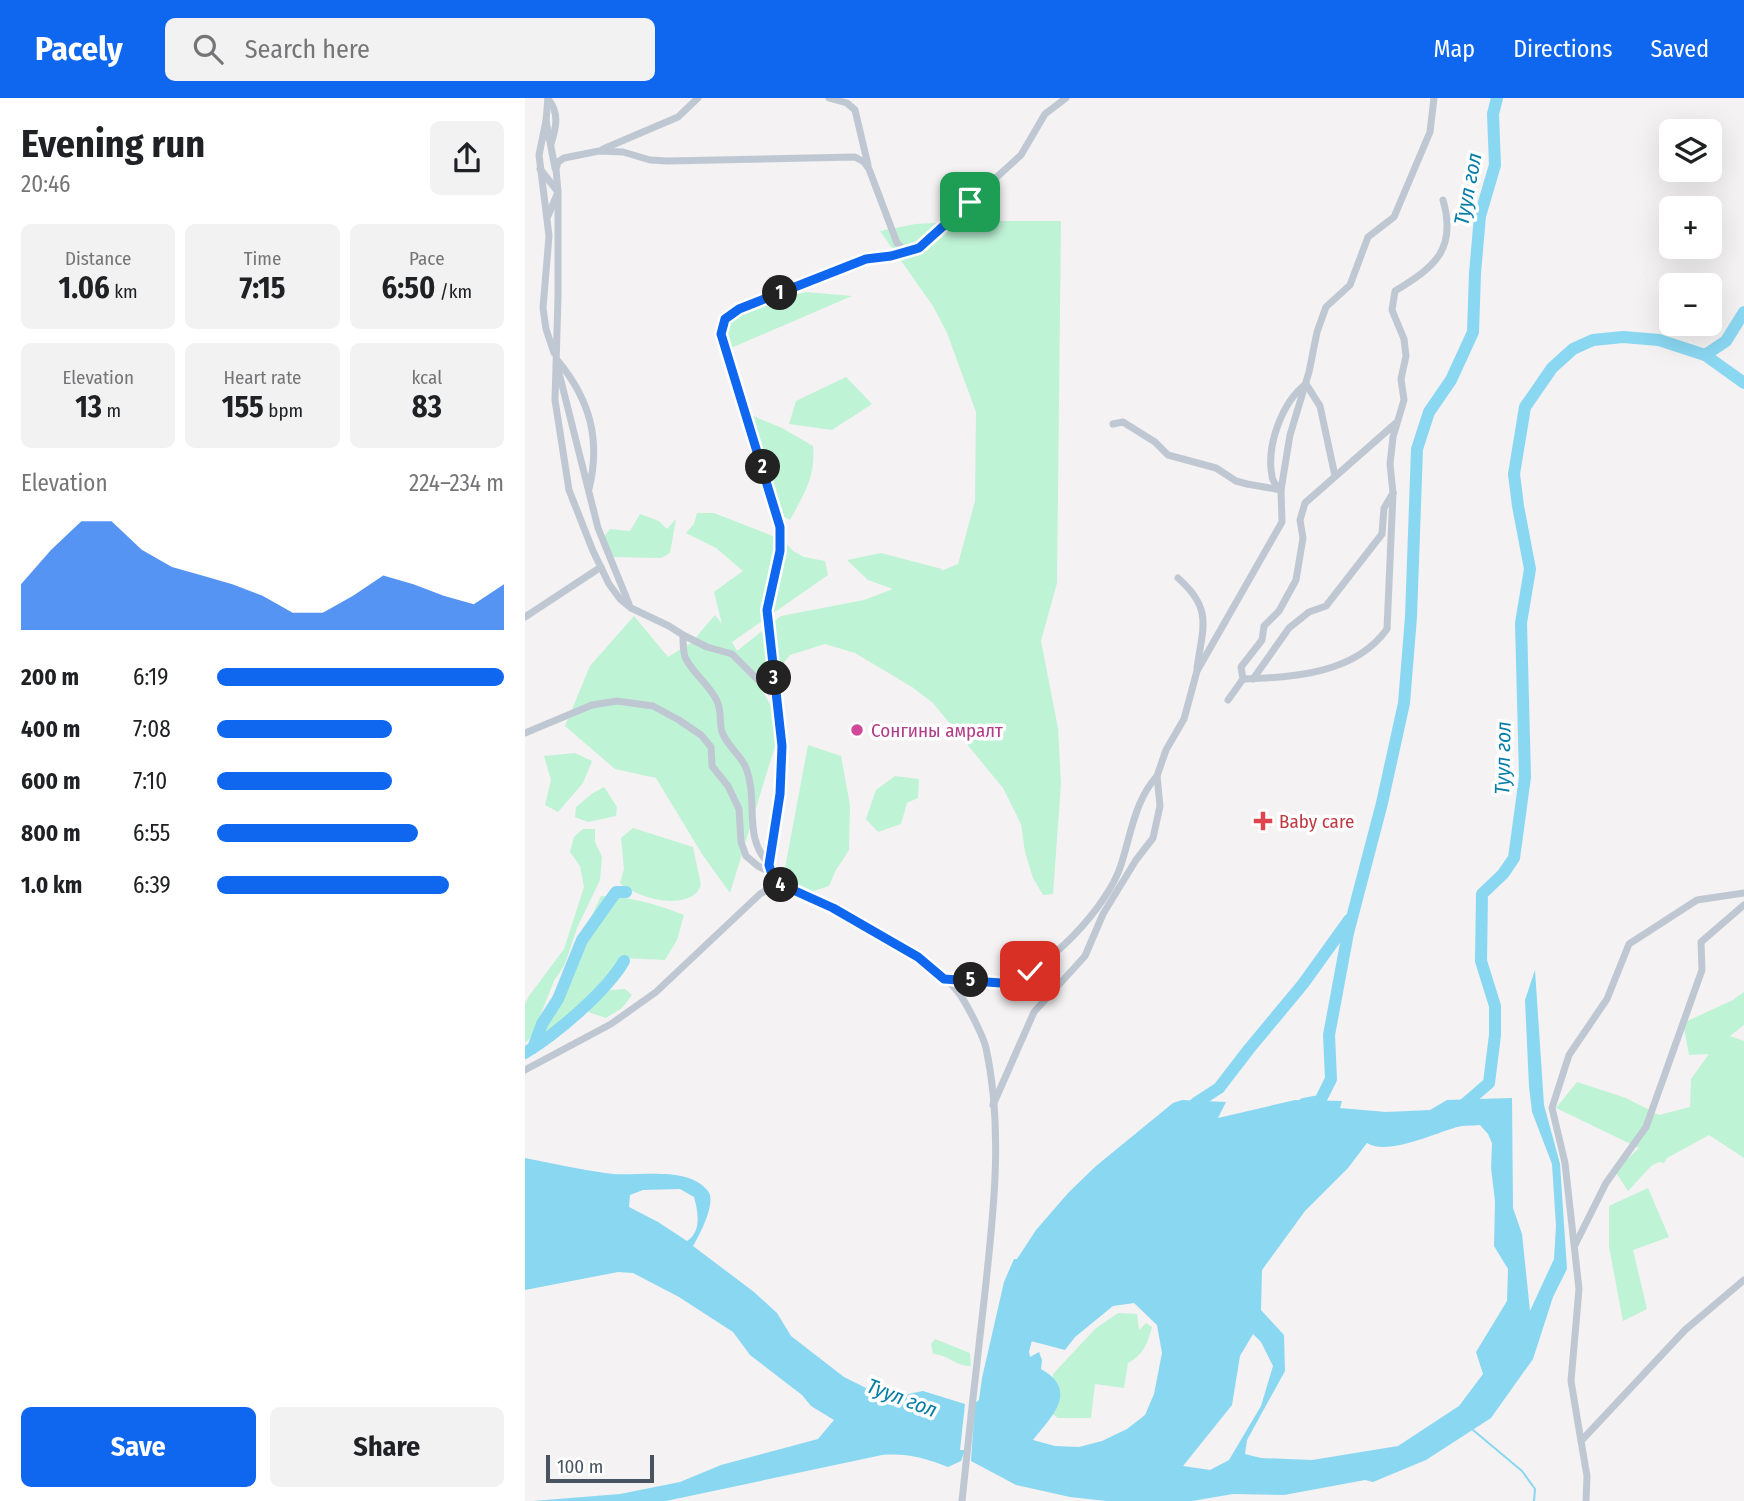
<!DOCTYPE html>
<meta charset="utf-8">
<style>
:root{--surface:#fff;--page:#f2f2f2;--text:#202124;--muted:#757577;--accent:#0f67f0}
body{margin:0;font-family:"Fira Sans Condensed",sans-serif;background:var(--page);color:var(--text);height:100vh;display:flex;flex-direction:column;font-size:26px;white-space:nowrap}
*{box-sizing:border-box;margin:0}
p{font-size:23px;color:var(--muted)}
.icon{flex:none;width:38px;height:38px;fill:none;stroke:currentColor;stroke-width:2;stroke-linecap:round;stroke-linejoin:round}
.map{position:relative;flex:1;overflow:hidden}
.sheet{display:flex;flex-direction:column;background:var(--surface);width:525px}
.sheet>*{flex:none}
.tools{position:absolute;left:1134px;top:21px;display:grid;gap:14px}
.tools a{display:grid;place-items:center;width:63px;height:63px;border-radius:10px;background:var(--surface);box-shadow:0 7px 28px #0002;font-size:35px}
.scale{position:absolute;left:21px;bottom:18px;width:108px;box-sizing:border-box;padding-left:7px;border:4px solid #485461;border-top:0;font-size:19px;line-height:24px;white-space:nowrap;color:#485461;-webkit-text-stroke:5px #fff;paint-order:stroke}
.pin{position:absolute;display:grid;place-items:center;width:60px;height:60px;color:#fff;margin:-30px;border-radius:14px;box-shadow:0 4px 10px #0006}
.km{position:absolute;width:35px;height:35px;margin:-18px;border-radius:50%;background:#222;color:#fff;font-size:19px;line-height:35px;text-align:center}
.round{display:grid;place-items:center;flex:none;width:74px;height:74px;border-radius:10px;background:var(--page)}
.overview{display:flex;align-items:center;justify-content:space-between;height:119px;padding:0 21px}
h1{font-size:38px;font-weight:700;line-height:52px}
.metrics{display:grid;grid-template-columns:repeat(3,1fr);gap:10px;height:119px;padding:7px 21px}
.metrics div{display:grid;align-content:center;border-radius:10px;background:var(--page);text-align:center}
.metrics b{font-size:30px;font-weight:700}
.metrics small{font-size:19px;font-weight:400}
.metrics p{font-size:19px}
.chart{height:196px;padding:14px 21px}
.chart p{display:flex;justify-content:space-between}
.chart svg{width:100%;height:126px;margin-top:7px;fill:var(--accent);opacity:.7}
.action{display:flex;gap:14px;margin-top:auto;padding:14px 21px}
.action a{flex:1;height:80px;border-radius:10px;background:var(--accent);color:#fff;font-size:28px;font-weight:700;line-height:80px;text-align:center}
.action a+a{background:var(--page);color:var(--text)}
ul{padding:0 21px;list-style:none;font-size:23px}
li{display:grid;grid-template-columns:112px 84px 1fr;align-items:center;height:52px}
li i{height:18px;border-radius:9px;background:var(--accent)}
header{display:flex;align-items:center;gap:42px;box-sizing:border-box;height:98px;padding:0 35px;background:var(--accent);color:#fff}
header strong{font-size:33px}
nav{display:flex;gap:38px;margin-inline-start:auto;font-size:24px}
.search{width:490px;height:63px;background:var(--page);display:flex;align-items:center;gap:18px;box-sizing:border-box;padding:0 24px;border-radius:10px;color:var(--muted);font-size:26px}
main{display:flex;flex:1;min-height:0}
.map>svg:first-child{display:block}
.green{fill:#bff3d6}
.water{fill:#8ad7f2;fill-rule:evenodd}
.lines{fill:none;stroke-linecap:round;stroke-linejoin:round}
.stream{stroke:#8ad7f2;stroke-width:2}
.river{stroke:#8ad7f2;stroke-width:12}
.minor{stroke:#bfc8d2;stroke-width:7}
.route-casing{stroke:#fff;stroke-width:14}
.route{stroke:#0f67f0;stroke-width:9}
.hotel-dot{fill:#d1479c;stroke:#fff;stroke-width:2.5}
.health-dot{fill:#e0444e;stroke:#fff;stroke-width:2.5}
.labels{text-anchor:middle;dominant-baseline:central;stroke-width:7;stroke-linejoin:round;paint-order:stroke}
.hotel-label{font-size:19px;fill:#b23c85;stroke:#fff;text-anchor:start}
.health-label{font-size:19px;fill:#be3a42;stroke:#fff;text-anchor:start}
.water-label{font-size:21px;font-style:italic;fill:#057da7;stroke:#fff}
</style>
<header>
<strong>Pacely</strong>
<div class="search"><svg class="icon" aria-label="search" viewBox="0 0 24 24"><circle cx="10" cy="10" r="6"/><path d="M15 15l6 6"/></svg>Search here</div>
<nav><a>Map</a><a>Directions</a><a>Saved</a></nav>
</header>
<main>
<section class="sheet">
<div class="overview"><div><h1>Evening run</h1><p>20:46</p></div><a class="round"><svg class="icon" aria-label="share" viewBox="0 0 24 24"><path d="M12 15V3M7 8l5-5 5 5M5 13v7h14v-7"/></svg></a></div>
<div class="metrics">
<div><p>Distance</p><b>1.06<small> km</small></b></div>
<div><p>Time</p><b>7:15</b></div>
<div><p>Pace</p><b>6:50<small> /km</small></b></div>
</div>
<div class="metrics">
<div><p>Elevation</p><b>13<small> m</small></b></div>
<div><p>Heart rate</p><b>155<small> bpm</small></b></div>
<div><p>kcal</p><b>83</b></div>
</div>
<div class="chart"><p><span>Elevation</span>224–234 m</p>
<svg viewBox="0 0 160 44" preserveAspectRatio="none"><path d="M0 44V28L10 16L20 6L30 6L40 16L50 22L60 25L70 28L80 32L90 38L100 38L110 32L120 25L130 28L140 32L150 35L160 28V44z"/></svg>
</div>
<ul>
<li><b>200 m</b>6:19<i style="width:100%"></i></li>
<li><b>400 m</b>7:08<i style="width:61%"></i></li>
<li><b>600 m</b>7:10<i style="width:61%"></i></li>
<li><b>800 m</b>6:55<i style="width:70%"></i></li>
<li><b>1.0 km</b>6:39<i style="width:81%"></i></li>
</ul>
<div class="action"><a>Save</a><a>Share</a></div>
</section>
<div class="map">
<svg width="1219" height="1403" viewBox="0 0 1219 1403">
<rect width="100%" height="100%" fill="#f4f2f2"/>
<g class="green">
<polygon points="445,123 536,123 532,485 516,543 533,630 536,686 528,796 518,797 508,780 500,754 496,726 478,690 408,605 387,589 330,555 300,546 265,557 237,591 234,588 257,625 205,795 177,756 131,680 90,671 40,628 65,568 109,518 143,559 166,545 190,517 197,526 189,494 218,473 191,450 161,435 169,426 172,415 189,415 258,442 268,453 279,459 300,463 303,477 207,544 212,553 256,518 339,502 368,491 343,482 322,462 356,455 417,471 416,473 433,466 450,403 451,314 422,235 408,208 355,133 390,126"/>
<polygon points="281,194 327,198 199,253 200,229 228,206"/>
<polygon points="321,279 347,306 307,332 264,326 271,303"/>
<path d="M221,315L257,330L288,348C291,378 279,396 265,422L245,411L240,373Z"/>
<polygon points="115,416 134,423 142,431 151,421 145,455 136,460 85,459 78,440 85,431 105,433"/>
<polygon points="283,647 316,658 325,707 324,752 311,772 304,788 277,797 258,781"/>
<polygon points="50,655 67,663 58,685 33,714 20,707 26,682 19,658"/>
<polygon points="370,678 394,681 393,700 382,705 376,726 353,734 341,721 351,692"/>
<polygon points="79,689 92,709 91,718 63,724 50,719 51,709 68,695"/>
<path d="M108,730L168,749L176,787C174,790 173,794 170,796C151,811 112,799 95,785L99,771L96,740Z"/>
<polygon points="58,731 70,731 70,744 77,759 75,782 52,830 40,866 29,883 7,938 0,945 0,906 4,898 39,851 59,789 55,768 45,754 49,739"/>
<path d="M76,798C105,798 133,807 159,817L152,842L140,862L97,860L83,880L19,944L10,943L13,933L34,902L52,849Z"/>
<polygon points="100,891 107,897 97,910 81,920 63,914 76,893"/>
<polygon points="1219,894 1219,927 1205,938 1219,943 1219,1060 1184,1037 1142,1060 1139,1065 1134,1064 1126,1068 1103,1093 1090,1073 1114,1050 1031,1010 1052,984 1101,1000 1134,1017 1165,1009 1166,981 1184,956 1164,957 1158,925 1208,902"/>
<polygon points="1123,1090 1144,1139 1108,1152 1122,1211 1098,1223 1084,1149 1084,1108"/>
<path d="M593,1215L612,1216L614,1232L621,1225L627,1229C623,1244 618,1258 603,1265L599,1290L570,1286L566,1320H533L522,1312L528,1276L570,1231Z"/>
<path d="M410,1241L445,1255L446,1268C432,1269 422,1256 408,1256L406,1246Z"/>
</g>
<g class="water">
<path d="M1010,872L1019,1007L1035,1066L1042,1171L1028,1199L1008,1261L966,1320L901,1362L848,1384L840,1382L759,1397L708,1396L667,1403H582L545,1399L491,1387L446,1363L450,1305L454,1302L457,1280L479,1184L489,1161H492L511,1132L544,1094L571,1068L648,1005L657,1002L701,1004L693,1020L770,1002L817,1003L815,1010L861,1014L905,1012L922,1002L987,1000L988,1110L997,1136L1005,1213L1029,1161L1031,1128L1027,1066L1007,1014L1004,988L1000,902ZM955,1027L963,1036L967,1045L966,1070L970,1103L969,1148L983,1171L982,1203L951,1254L958,1276L934,1308L873,1348L787,1362L736,1360L720,1356L722,1342L760,1273L759,1237L736,1212L737,1172L780,1113L823,1070L842,1045C862,1058 911,1035 932,1029C939,1027 947,1028 955,1027ZM609,1205L632,1227L637,1255L629,1296L620,1317L602,1331L577,1343L554,1349L530,1348L508,1342C526,1319 555,1293 516,1271L517,1262L514,1254L505,1259L502,1242L540,1252L550,1239L588,1208ZM728,1236L736,1244L748,1268L736,1308L704,1362L685,1372L658,1368L707,1307L715,1258Z"/>
<path d="M0,1060C26,1065 53,1071 80,1075C109,1080 162,1066 183,1093C192,1104 174,1138 168,1148L229,1194L252,1215L266,1238L319,1279L355,1297L373,1298L398,1293L440,1306L435,1352H440L436,1363L423,1369C400,1360 382,1355 357,1357L141,1403H8L95,1396L155,1384L196,1367L293,1341L309,1322L286,1308L277,1297L225,1257L208,1234L154,1199L108,1175L93,1174L0,1192ZM155,1091L169,1099C173,1113 177,1134 162,1143L133,1124L104,1109L105,1097L118,1092Z"/>
</g>
<g class="lines">
<polyline class="stream" points="948,1332 997,1373 1010,1391 1009,1403"/>
<g class="river">
<polyline points="1180,257 1201,243 1219,214"/>
<polyline points="8,950 17,926 33,901 57,842 91,794 101,794"/>
<path d="M0,955C31,936 81,894 99,863"/>
<polyline points="779,1006 795,1003 806,981 804,937 823,835 857,705 879,605 886,519 892,351 904,314 926,282 948,234 950,175 955,118 970,67 968,16 972,0"/>
<polyline points="935,1010 964,985 970,937 970,908 956,863 957,796 978,776 989,760 1000,679 996,525 1005,471 993,408 989,376 1000,309 1027,270 1048,251 1068,242 1098,239 1134,242 1180,257 1219,285"/>
<polyline points="663,1014 671,1005 694,990 724,951 778,886 824,822"/>
<polyline points="498,1253 511,1203"/>
</g>
<g class="minor">
<polyline points="23,0 21,23 30,70"/>
<polyline points="304,0 322,5 330,12 343,67"/>
<path d="M23,1C35,15 31,30 26,46"/>
<polyline points="21,23 14,57 24,138 18,210 21,231 29,255"/>
<polyline points="78,51 153,19 173,0"/>
<polyline points="15,71 33,94 23,118"/>
<path d="M33,263C65,302 76,342 64,391"/>
<polyline points="32,267 73,430 104,506"/>
<polyline points="588,326 598,324 630,344 643,357 691,370 711,383 722,386 756,392"/>
<path d="M755,392C752,388 747,383 747,378C741,348 757,304 781,286L795,308L810,378"/>
<path d="M653,480C688,511 678,528 672,570"/>
<polyline points="0,519 76,469"/>
<polyline points="158,537 182,549 207,556 252,601 257,648 255,696 245,767 250,787"/>
<path d="M718,581C769,579 830,576 862,531L868,395L865,366L868,339L879,302L876,281L881,258L879,241L867,212L870,193C910,169 932,151 918,102"/>
<polyline points="728,581 764,530 784,514 801,508 857,436 859,410 868,395"/>
<path d="M252,601L242,512L255,453V429L197,241C194,226 202,219 214,211L341,161L366,158L380,153"/>
<polyline points="703,602 718,581 716,569 737,542 739,528 754,513 771,482 778,440 775,422 780,405 871,325"/>
<polyline points="0,635 67,607 92,603 128,608 154,622 176,637 186,649 187,668 203,688 214,711 216,744 221,758 233,768 245,774"/>
<path d="M245,767C217,740 234,703 221,670C216,657 202,648 197,634C194,624 197,613 192,603C184,586 167,575 160,559C158,553 158,544 158,537L144,528L106,510L95,501L84,486L68,453L44,392L30,302L33,199V94L31,71L33,64L39,60L74,53L98,54L125,62L143,63L330,59L339,64L344,71L372,145L380,153L394,150L496,57L520,16L541,0"/>
<path d="M419,881C438,880 459,888 478,884C522,875 583,808 596,767C606,736 610,702 632,678"/>
<path d="M0,972L86,926L131,894L235,796L250,787H257C308,810 404,853 436,898C443,909 458,937 461,950C479,1033 468,1120 459,1203C451,1270 444,1336 437,1403"/>
<polyline points="468,1007 509,914 560,858 578,816 611,762 628,740 635,708 632,678 641,652 659,621 672,573 757,424 756,392 765,337 784,274 792,234 801,209 825,187 843,139 869,119 905,34 909,0"/>
<polyline points="1050,1147 1081,1085 1121,1029 1177,872 1176,844 1219,807"/>
<polyline points="1056,1343 1046,1283 1054,1191 1040,1065 1027,1010 1044,957 1082,901 1104,846 1172,802 1219,795"/>
<polyline points="1061,1403 1062,1378 1056,1343 1160,1232 1219,1182"/>
</g>
</g>
<g class="lines">
<defs>
<polyline id="route" points="445,104 394,150 366,158 341,161 214,211 200,221 196,236 255,429 255,453 242,512 257,648 255,696 244,767 250,787 257,787 308,810 393,859 419,881 476,885 505,873"/>
</defs>
<use href="#route" class="route-casing"/>
<use href="#route" class="route"/>
</g>
<circle class="hotel-dot" cx="332" cy="632" r="7"/>
<path class="health-dot" d="M734.5 712.5h7v7h7v7h-7v7h-7v-7h-7v-7h7z"/>
<g class="labels">
<g class="hotel-label">
<text x="346" y="632">Сонгины амралт</text>
</g>
<g class="health-label">
<text x="754" y="723">Baby care</text>
</g>
<g class="water-label">
<text transform="translate(943 91) rotate(-79)">Туул гол</text>
<text transform="translate(978 660) rotate(-89)">Туул гол</text>
<text transform="translate(377 1300) rotate(21)">Туул гол</text>
</g>
</g>
</svg>
<div class="tools">
<a><svg class="icon" aria-label="layers" viewBox="0 0 24 24"><path d="M12 4l9 5-9 5-9-5zM3 14l9 5 9-5"/></svg></a>
<a>+</a>
<a>−</a>
</div>
<div class="scale">100 m</div>
<div class="pin" style="left:445px;top:104px;background:#1e9e55"><svg class="icon" aria-label="arrive" viewBox="0 0 24 24"><path d="M6 21V4h12l-3 4 3 4H6"/></svg></div>
<div class="pin" style="left:505px;top:873px;background:#d93025"><svg class="icon" aria-label="check" viewBox="0 0 24 24"><path d="M5 12l5 5 9-10"/></svg></div>
<b class="km" style="left:255px;top:195px">1</b>
<b class="km" style="left:238px;top:369px">2</b>
<b class="km" style="left:249px;top:580px">3</b>
<b class="km" style="left:256px;top:787px">4</b>
<b class="km" style="left:446px;top:882px">5</b>
</div>
</main>
